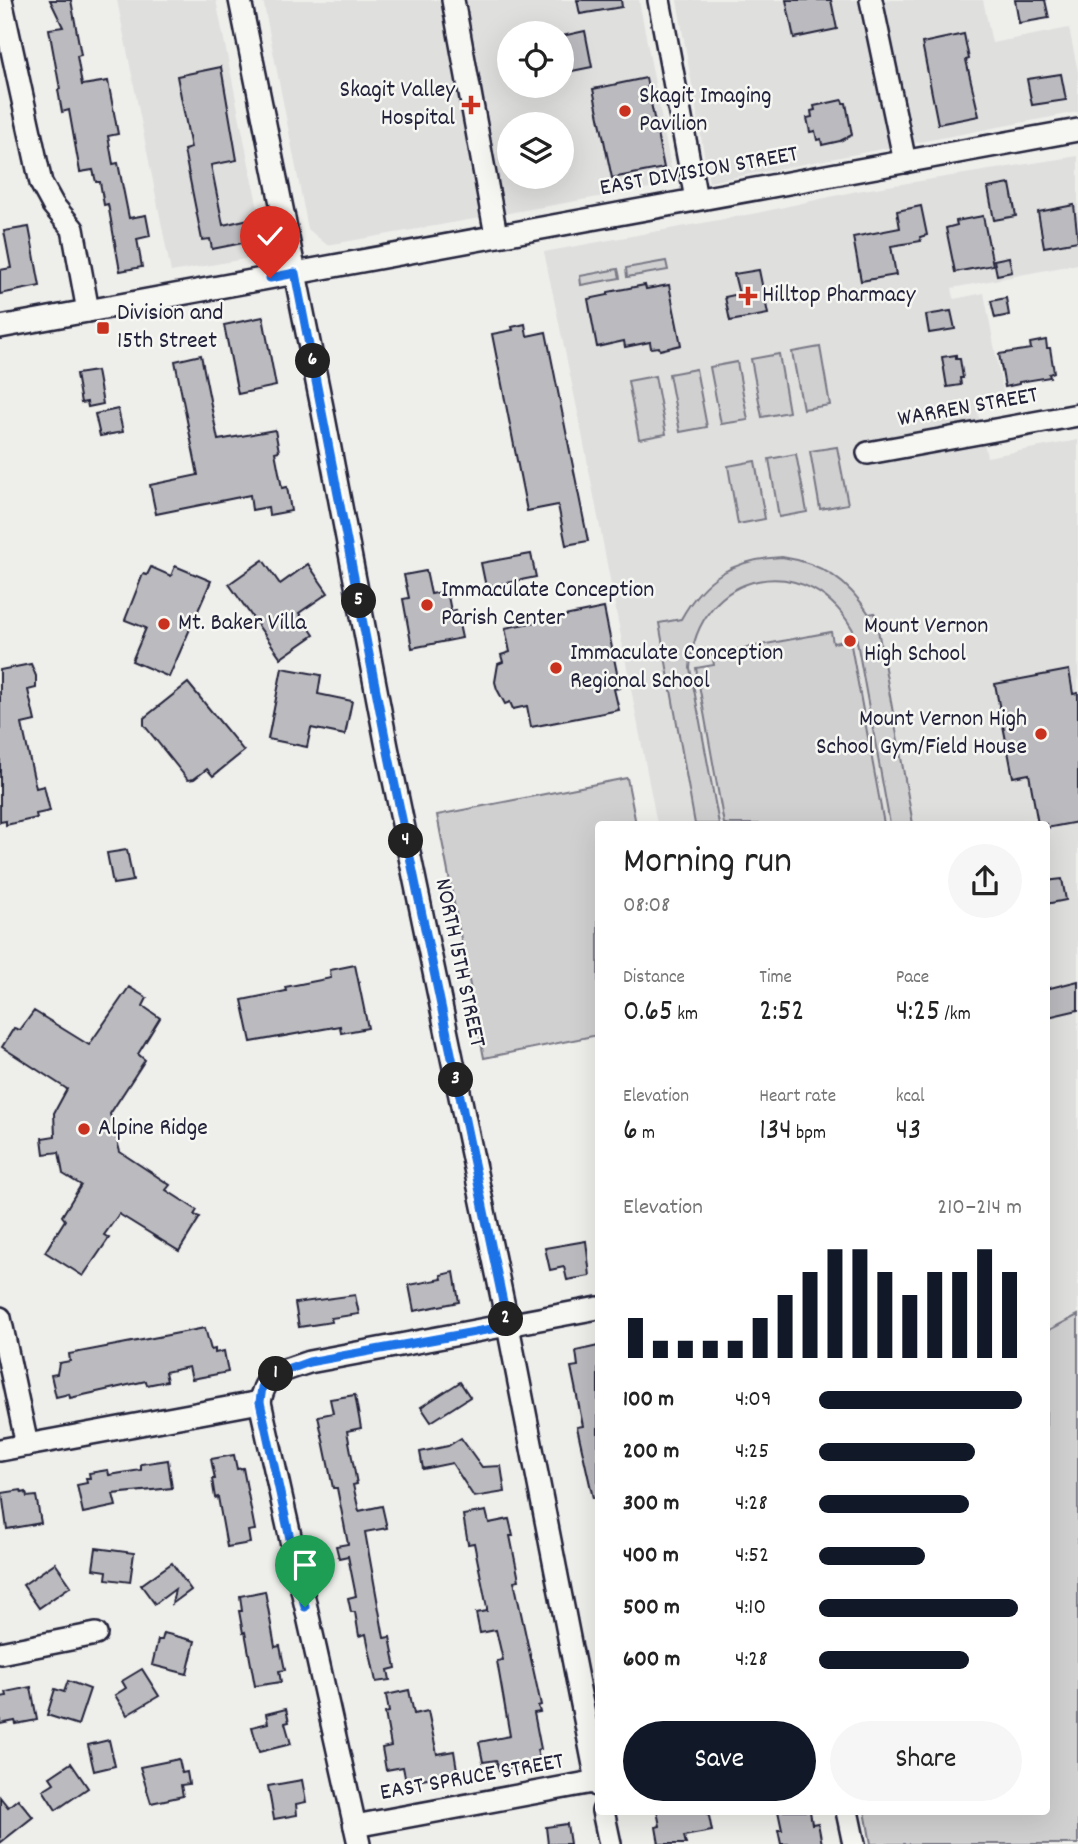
<!DOCTYPE html>
<meta charset="utf-8">
<style>
:root{--surface:#fff;--page:#f6f6f6;--text:#222;--muted:#767676;--accent:#111827}
body{margin:0;font-family:Dekko,sans-serif;background:var(--page);color:var(--text);height:100vh;display:flex;flex-direction:column;font-size:26px;white-space:nowrap}
*{box-sizing:border-box;margin:0}
p{font-size:23px;color:var(--muted)}
.icon{flex:none;width:38px;height:38px;fill:none;stroke:currentColor;stroke-width:2;stroke-linecap:round;stroke-linejoin:round}
.map{position:relative;flex:1;overflow:hidden}
.sheet{position:absolute;left:595px;top:821px;width:455px;height:994px;display:flex;flex-direction:column;background:var(--surface);border-radius:7px;box-shadow:0 7px 28px #0002}
.sheet>*{flex:none}
.fabs{position:absolute;left:497px;top:21px;display:grid;gap:14px}
.fabs a{display:grid;place-items:center;width:77px;height:77px;border-radius:50%;background:var(--surface);box-shadow:0 7px 28px #0002;font-size:35px}
.pin{position:absolute;display:grid;place-items:center;width:60px;height:60px;color:#fff;margin:-72px -30px;border-radius:50% 50% 50% 0;rotate:-45deg;box-shadow:0 0 7px #0007}
.pin .icon{rotate:45deg}
.km{position:absolute;width:35px;height:35px;margin:-18px;border-radius:50%;background:#222;color:#fff;font-size:19px;line-height:35px;text-align:center}
.round{display:grid;place-items:center;flex:none;width:74px;height:74px;border-radius:37px;background:var(--page)}
.summary{display:flex;align-items:center;justify-content:space-between;height:119px;padding:0 28px}
h1{font-size:38px;font-weight:600;line-height:52px}
.stats{display:grid;grid-template-columns:repeat(3,1fr);gap:10px;height:119px;padding:7px 28px}
.stats div{display:grid;align-content:center}
.stats b{font-size:30px;font-weight:600}
.stats small{font-size:19px;font-weight:400}
.stats p{font-size:19px}
.chart{height:196px;padding:14px 28px}
.chart p{display:flex;justify-content:space-between}
.chart svg{width:100%;height:126px;margin-top:7px;stroke:var(--accent);stroke-width:6}
.button{display:flex;gap:14px;margin-top:auto;padding:14px 28px}
.button a{flex:1;height:80px;border-radius:42px;background:var(--accent);color:#fff;font-size:28px;font-weight:600;line-height:80px;text-align:center}
.button a+a{background:var(--page);color:var(--text)}
ul{padding:0 28px;list-style:none;font-size:23px}
li{display:grid;grid-template-columns:112px 84px 1fr;align-items:center;height:52px}
li i{height:18px;border-radius:9px;background:var(--accent)}
.map>svg:first-child{display:block}
.built{fill:#dfdfde;fill-rule:evenodd}
.green{fill:#d0d0d1;stroke:#797986;stroke-width:2}
.building{fill:#bbbbbf;stroke:#22223b;stroke-width:2}
.lines{fill:none;stroke-linecap:round;stroke-linejoin:round}
.minor-casing{stroke:#22223b;stroke-width:26}
.minor{stroke:#f6f6f2;stroke-width:21}
.route-casing{stroke:#fff;stroke-width:14}
.route{stroke:#1a73e8;stroke-width:9}
.poi-dot{fill:#c8321e;stroke:#f6f6f2;stroke-width:2.5}
.labels{text-anchor:middle;dominant-baseline:central;stroke-width:5;stroke-linejoin:round;paint-order:stroke}
.poi-label{font-size:24px;fill:#22223b;stroke:#f6f6f2;text-anchor:start}
.street-label{font-size:24px;fill:#22223b;stroke:#f6f6f2}
</style>
<div class="map">
<svg width="1078" height="1844" viewBox="0 0 1078 1844">
<rect width="100%" height="100%" fill="#eeeeeb"/>
<filter id="ink" filterUnits="userSpaceOnUse"><feTurbulence type="fractalNoise" baseFrequency=".0143" numOctaves="2"/><feDisplacementMap in="SourceGraphic" scale="14" xChannelSelector="R" yChannelSelector="G"/><feConvolveMatrix kernelMatrix="1 2 1 2 8 2 1 2 1" color-interpolation-filters="sRGB"/></filter>
<g filter="url(#ink)">
<g class="built">
<polygon points="117,0 216,0 265,244 256,257 171,272"/>
<path d="M263,0H639L672,173L666,185L327,245L308,229ZM509,33H562V86H509ZM509,124H562V177H509Z"/>
<polygon points="677,0 983,0 992,43 1069,28 1078,72 1078,112 709,182"/>
<polygon points="1078,156 1078,264 952,288 954,299 984,293 1004,397 976,403 987,457 1078,440 1078,1339 1047,1345 1046,824 657,824 578,413 544,252 757,213 857,191"/>
</g>
<g class="green">
<polygon points="666,261 668,270 627,277 626,268"/>
<polygon points="618,269 620,278 581,285 580,276"/>
<polygon points="820,347 830,405 803,409 792,352"/>
<polygon points="779,354 789,412 762,417 751,359"/>
<polygon points="737,362 748,420 721,424 710,367"/>
<polygon points="696,369 707,427 680,432 669,374"/>
<polygon points="655,376 666,434 639,439 628,381"/>
<polygon points="837,447 848,504 820,509 810,451"/>
<polygon points="796,454 807,512 779,517 769,459"/>
<polygon points="755,461 765,519 738,524 728,466"/>
<path d="M782,557C822,563 848,581 869,614L875,613L913,824H890L856,636C812,546 696,568 690,668L719,824H695L659,623L681,619C704,577 734,559 782,557Z"/>
<polygon points="831,632 833,643 850,640 884,824 724,824 696,668 714,665 712,654"/>
<polygon points="627,778 636,824 598,824 598,1035 484,1058 437,815"/>
<polygon points="1078,1315 1078,1844 871,1844 865,1811 1046,1811 1046,1343 1048,1342 1047,1331"/>
</g>
<g class="building">
<polygon points="50,0 71,0 81,55 77,56 82,85 108,81 118,134 108,136 113,164 118,163 129,218 146,215 150,236 137,239 142,267 120,271 108,204 104,205 100,182 96,182 93,170 80,172 69,110 62,112 58,90 60,89 49,29 63,27"/>
<polygon points="577,0 621,0 622,7 580,14"/>
<polygon points="786,0 831,0 837,29 794,38"/>
<polygon points="1015,0 1045,0 1049,18 1019,23"/>
<polygon points="585,31 592,67 562,73 562,36"/>
<polygon points="964,34 969,59 966,60 979,116 938,124 922,43"/>
<polygon points="221,67 237,160 211,165 223,225 249,219 253,241 212,249 210,239 202,240 184,150 191,148 177,76"/>
<polygon points="1061,74 1066,100 1032,105 1027,79"/>
<polygon points="646,78 664,168 612,178 593,89"/>
<polygon points="842,100 843,103 846,103 852,135 840,141 822,145 821,139 817,140 815,131 810,132 807,118 812,117 811,111 815,110 814,106"/>
<polygon points="1010,184 1016,216 994,220 988,188"/>
<polygon points="1074,205 1078,241 1044,247 1038,212"/>
<polygon points="921,206 927,235 920,237 921,241 891,246 896,275 861,281 853,237 900,228 897,211"/>
<polygon points="983,216 993,265 955,272 946,228 957,225 956,221"/>
<polygon points="29,227 40,286 0,294 0,270 11,268 4,231"/>
<polygon points="1009,257 1012,272 997,275 994,260"/>
<polygon points="759,270 768,314 730,321 725,297 739,294 734,274"/>
<polygon points="645,285 646,289 669,285 681,345 660,350 659,347 651,348 650,342 625,347 624,341 597,347 588,299 608,295 608,292"/>
<polygon points="1006,298 1009,315 995,318 991,301"/>
<polygon points="951,311 955,329 929,333 926,315"/>
<polygon points="263,317 276,386 238,394 224,325"/>
<polygon points="525,324 527,336 546,332 588,541 566,545 558,505 527,511 492,334 513,330 512,327"/>
<polygon points="1046,340 1047,348 1050,348 1054,372 1049,374 1050,377 1019,382 1019,384 1005,387 999,354 1031,349 1030,343"/>
<polygon points="201,355 218,440 275,430 279,451 275,452 282,488 287,487 291,511 269,515 268,507 252,510 250,495 156,514 150,485 198,475 175,361"/>
<polygon points="956,355 956,359 960,359 963,378 960,378 961,385 947,387 942,357"/>
<polygon points="97,371 103,404 88,407 87,402 81,403 76,374"/>
<polygon points="118,409 123,432 100,436 95,414"/>
<polygon points="531,554 536,577 486,587 481,563"/>
<polygon points="263,560 280,584 308,564 328,593 299,613 314,635 281,658 229,584"/>
<polygon points="175,566 211,581 169,677 132,661 146,628 125,620 143,574 147,575 151,567 171,576"/>
<polygon points="426,571 431,594 447,591 451,611 456,610 462,638 412,648 403,599 409,598 404,575"/>
<polygon points="604,608 620,688 614,689 619,710 531,727 527,706 513,709 510,702 505,704 497,689 495,682 498,664 503,662 501,655 510,652 505,628"/>
<polygon points="31,664 36,676 36,688 28,690 35,721 22,724 36,788 44,786 50,811 36,814 37,818 6,825 6,821 0,822 0,670"/>
<polygon points="282,668 321,675 318,694 352,701 345,735 311,728 307,747 268,739"/>
<polygon points="1069,670 1073,694 1078,693 1078,822 1046,828 1046,824 1038,824 1029,774 1013,777 995,684"/>
<polygon points="188,683 244,751 213,776 207,769 194,779 188,780 144,725 144,718"/>
<polygon points="127,850 133,881 113,884 107,853"/>
<polygon points="1062,879 1066,900 1046,904 1046,881"/>
<polygon points="355,965 368,1028 341,1033 340,1026 251,1042 242,1000 286,991 285,987 331,978 330,970"/>
<polygon points="1078,981 1078,1010 1048,1017 1046,989"/>
<polygon points="129,987 147,998 143,1006 160,1018 138,1054 145,1060 110,1114 120,1152 170,1185 166,1190 197,1210 194,1215 200,1217 179,1251 119,1214 104,1235 109,1238 83,1276 45,1252 65,1220 62,1216 81,1185 63,1174 59,1152 44,1154 42,1138 55,1136 54,1113 67,1089 2,1047 14,1028 20,1030 34,1011 89,1045"/>
<polygon points="586,1241 590,1276 567,1280 564,1267 550,1270 545,1248"/>
<polygon points="454,1272 459,1302 414,1311 409,1285 442,1279 441,1275"/>
<polygon points="355,1295 359,1314 331,1318 332,1322 299,1327 295,1303"/>
<polygon points="205,1328 211,1350 215,1349 215,1353 224,1351 228,1372 192,1379 189,1367 165,1372 167,1381 147,1385 146,1381 70,1398 69,1394 56,1397 51,1375 57,1374 59,1363 70,1361 69,1354"/>
<polygon points="598,1346 598,1497 593,1498 577,1427 583,1426 571,1367 578,1366 576,1351"/>
<polygon points="460,1382 470,1397 431,1422 421,1407"/>
<polygon points="355,1395 361,1428 347,1431 357,1484 353,1485 359,1511 382,1506 387,1528 365,1532 384,1638 390,1637 396,1668 388,1670 390,1680 376,1682 366,1634 359,1636 355,1612 351,1612 348,1598 356,1596 348,1556 339,1558 336,1546 348,1544 337,1488 333,1488 318,1416 333,1413 330,1399"/>
<polygon points="461,1438 482,1467 501,1466 505,1492 474,1497 452,1463 423,1469 420,1452 448,1446"/>
<polygon points="234,1455 237,1469 243,1468 255,1530 248,1531 250,1543 227,1547 218,1497 215,1498 212,1479 215,1479 211,1459"/>
<polygon points="168,1460 172,1488 113,1494 116,1506 83,1513 77,1485 87,1483 86,1478 90,1478 89,1473 108,1470 109,1475 141,1470 141,1464"/>
<polygon points="21,1490 22,1493 26,1492 27,1497 36,1496 41,1523 7,1529 2,1493"/>
<polygon points="486,1511 489,1523 509,1519 513,1536 510,1536 519,1580 514,1581 541,1705 538,1706 540,1712 534,1713 541,1749 537,1750 540,1762 499,1771 496,1760 483,1762 479,1742 510,1736 497,1661 503,1660 496,1630 480,1633 476,1613 487,1611 487,1608 474,1543 468,1544 463,1515"/>
<polygon points="96,1548 134,1553 130,1582 106,1579 107,1571 93,1569"/>
<polygon points="55,1563 71,1586 39,1608 23,1585"/>
<polygon points="172,1563 191,1590 172,1604 175,1589 155,1604 141,1585"/>
<polygon points="265,1591 275,1647 280,1646 285,1670 279,1671 281,1682 255,1686 245,1632 243,1633 239,1611 242,1611 240,1596"/>
<polygon points="164,1633 195,1641 187,1674 152,1665 158,1640 162,1640"/>
<polygon points="142,1669 159,1696 127,1715 115,1695 126,1688 122,1681"/>
<polygon points="68,1681 90,1689 78,1725 47,1715 55,1689 64,1692"/>
<polygon points="31,1687 37,1720 16,1724 15,1721 0,1724 0,1697 7,1696 6,1692"/>
<polygon points="409,1690 414,1714 428,1711 437,1754 454,1751 458,1776 438,1779 438,1776 406,1782 403,1767 386,1770 382,1748 391,1746 385,1713 389,1712 386,1695"/>
<polygon points="286,1709 289,1722 285,1723 291,1744 259,1752 252,1727 268,1723 266,1714"/>
<polygon points="109,1740 115,1766 94,1771 88,1745"/>
<polygon points="179,1759 182,1773 187,1772 189,1784 181,1785 183,1796 151,1803 140,1767"/>
<polygon points="71,1763 88,1788 56,1810 43,1790 54,1783 50,1777"/>
<polygon points="302,1780 306,1802 296,1804 297,1815 274,1819 268,1786"/>
<polygon points="0,1797 8,1807 18,1799 33,1817 0,1843"/>
<polygon points="657,1811 708,1811 712,1831 684,1836 686,1844 659,1844 656,1827 660,1826"/>
<polygon points="778,1811 810,1811 812,1824 818,1823 822,1844 781,1844 778,1830 782,1830"/>
<polygon points="567,1824 570,1844 548,1844 546,1827"/>
</g>
<g class="lines">
<defs>
<g id="minor">
<polyline points="1,0 41,183 53,205 73,229 88,311"/>
<polyline points="240,0 322,407 387,747 508,1326 598,1786"/>
<polyline points="453,0 496,235"/>
<polyline points="659,0 696,199"/>
<polyline points="871,0 905,162"/>
<polyline points="0,327 1078,130"/>
<polyline points="868,453 1078,415"/>
<polyline points="0,1318 27,1445"/>
<polyline points="0,1450 260,1402"/>
<polyline points="0,1653 96,1634"/>
<polyline points="603,1811 610,1844"/>
<polyline points="847,1811 854,1844"/>
<polyline points="355,1826 598,1781"/>
<path d="M359,1844L260,1402C265,1372 283,1371 309,1362L598,1308"/>
</g>
</defs>
<use href="#minor" class="minor-casing"/>
<use href="#minor" class="minor"/>
</g>
</g>
<g class="lines" filter="url(#ink)">
<defs>
<polyline id="route" points="270,278 295,273 387,747 508,1326 309,1362 273,1375 262,1387 260,1402 305,1607"/>
</defs>
<use href="#route" class="route-casing"/>
<use href="#route" class="route"/>
</g>
<g class="poi-dot">
<path d="M467.5 94.5h7v7h7v7h-7v7h-7v-7h-7v-7h7z"/>
<circle cx="625" cy="111" r="7"/>
<path d="M744.5 285.5h7v7h7v7h-7v7h-7v-7h-7v-7h7z"/>
<rect x="96" y="321" width="14" height="14" rx="3.5"/>
<circle cx="427" cy="605" r="7"/>
<circle cx="164" cy="624" r="7"/>
<circle cx="850" cy="641" r="7"/>
<circle cx="556" cy="668" r="7"/>
<circle cx="1041" cy="734" r="7"/>
<circle cx="84" cy="1129" r="7"/>
</g>
<g class="labels">
<g class="poi-label">
<text x="455" y="91" text-anchor="end">Skagit Valley<tspan x="455" dy="28">Hospital</tspan></text>
<text x="639" y="97">Skagit Imaging<tspan x="639" dy="28">Pavilion</tspan></text>
<text x="762" y="296">Hilltop Pharmacy</text>
<text x="117" y="314">Division and<tspan x="117" dy="28">15th Street</tspan></text>
<text x="441" y="591">Immaculate Conception<tspan x="441" dy="28">Parish Center</tspan></text>
<text x="178" y="624">Mt. Baker Villa</text>
<text x="864" y="627">Mount Vernon<tspan x="864" dy="28">High School</tspan></text>
<text x="570" y="654">Immaculate Conception<tspan x="570" dy="28">Regional School</tspan></text>
<text x="1027" y="720" text-anchor="end">Mount Vernon High<tspan x="1027" dy="28">School Gym/Field House</tspan></text>
<text x="98" y="1129">Alpine Ridge</text>
</g>
<g class="street-label">
<text transform="translate(699 172) rotate(-10)">EAST DIVISION STREET</text>
<text transform="translate(968 408) rotate(-10)">WARREN STREET</text>
<text transform="translate(459 963) rotate(78)">NORTH 15TH STREET</text>
<text transform="translate(472 1778) rotate(-10)">EAST SPRUCE STREET</text>
</g>
</g>
</svg>
<div class="fabs">
<a><svg class="icon" aria-label="locate" viewBox="0 0 24 24"><circle cx="12" cy="12" r="6"/><path d="M12 2v4M12 18v4M2 12h4M18 12h4"/></svg></a>
<a><svg class="icon" aria-label="layers" viewBox="0 0 24 24"><path d="M12 4l9 5-9 5-9-5zM3 14l9 5 9-5"/></svg></a>
</div>
<div class="pin" style="left:305px;top:1607px;background:#1e9e55"><svg class="icon" aria-label="arrive" viewBox="0 0 24 24"><path d="M6 21V4h12l-3 4 3 4H6"/></svg></div>
<div class="pin" style="left:270px;top:278px;background:#d93025"><svg class="icon" aria-label="check" viewBox="0 0 24 24"><path d="M5 12l5 5 9-10"/></svg></div>
<b class="km" style="left:276px;top:1374px">1</b>
<b class="km" style="left:506px;top:1319px">2</b>
<b class="km" style="left:456px;top:1080px">3</b>
<b class="km" style="left:406px;top:841px">4</b>
<b class="km" style="left:359px;top:601px">5</b>
<b class="km" style="left:313px;top:361px">6</b>
<section class="sheet">
<div class="summary"><div><h1>Morning run</h1><p>08:08</p></div><a class="round"><svg class="icon" aria-label="share" viewBox="0 0 24 24"><path d="M12 15V3M7 8l5-5 5 5M5 13v7h14v-7"/></svg></a></div>
<div class="stats">
<div><p>Distance</p><b>0.65<small> km</small></b></div>
<div><p>Time</p><b>2:52</b></div>
<div><p>Pace</p><b>4:25<small> /km</small></b></div>
</div>
<div class="stats">
<div><p>Elevation</p><b>6<small> m</small></b></div>
<div><p>Heart rate</p><b>134<small> bpm</small></b></div>
<div><p>kcal</p><b>43</b></div>
</div>
<div class="chart"><p><span>Elevation</span>210–214 m</p>
<svg viewBox="0 0 160 44" preserveAspectRatio="none"><path d="M5 44V30M15 44V38M25 44V38M35 44V38M45 44V38M55 44V30M65 44V22M75 44V14M85 44V6M95 44V6M105 44V14M115 44V22M125 44V14M135 44V14M145 44V6M155 44V14"/></svg>
</div>
<ul>
<li><b>100 m</b>4:09<i style="width:100%"></i></li>
<li><b>200 m</b>4:25<i style="width:77%"></i></li>
<li><b>300 m</b>4:28<i style="width:74%"></i></li>
<li><b>400 m</b>4:52<i style="width:52%"></i></li>
<li><b>500 m</b>4:10<i style="width:98%"></i></li>
<li><b>600 m</b>4:28<i style="width:74%"></i></li>
</ul>
<div class="button"><a>Save</a><a>Share</a></div>
</section>
</div>
